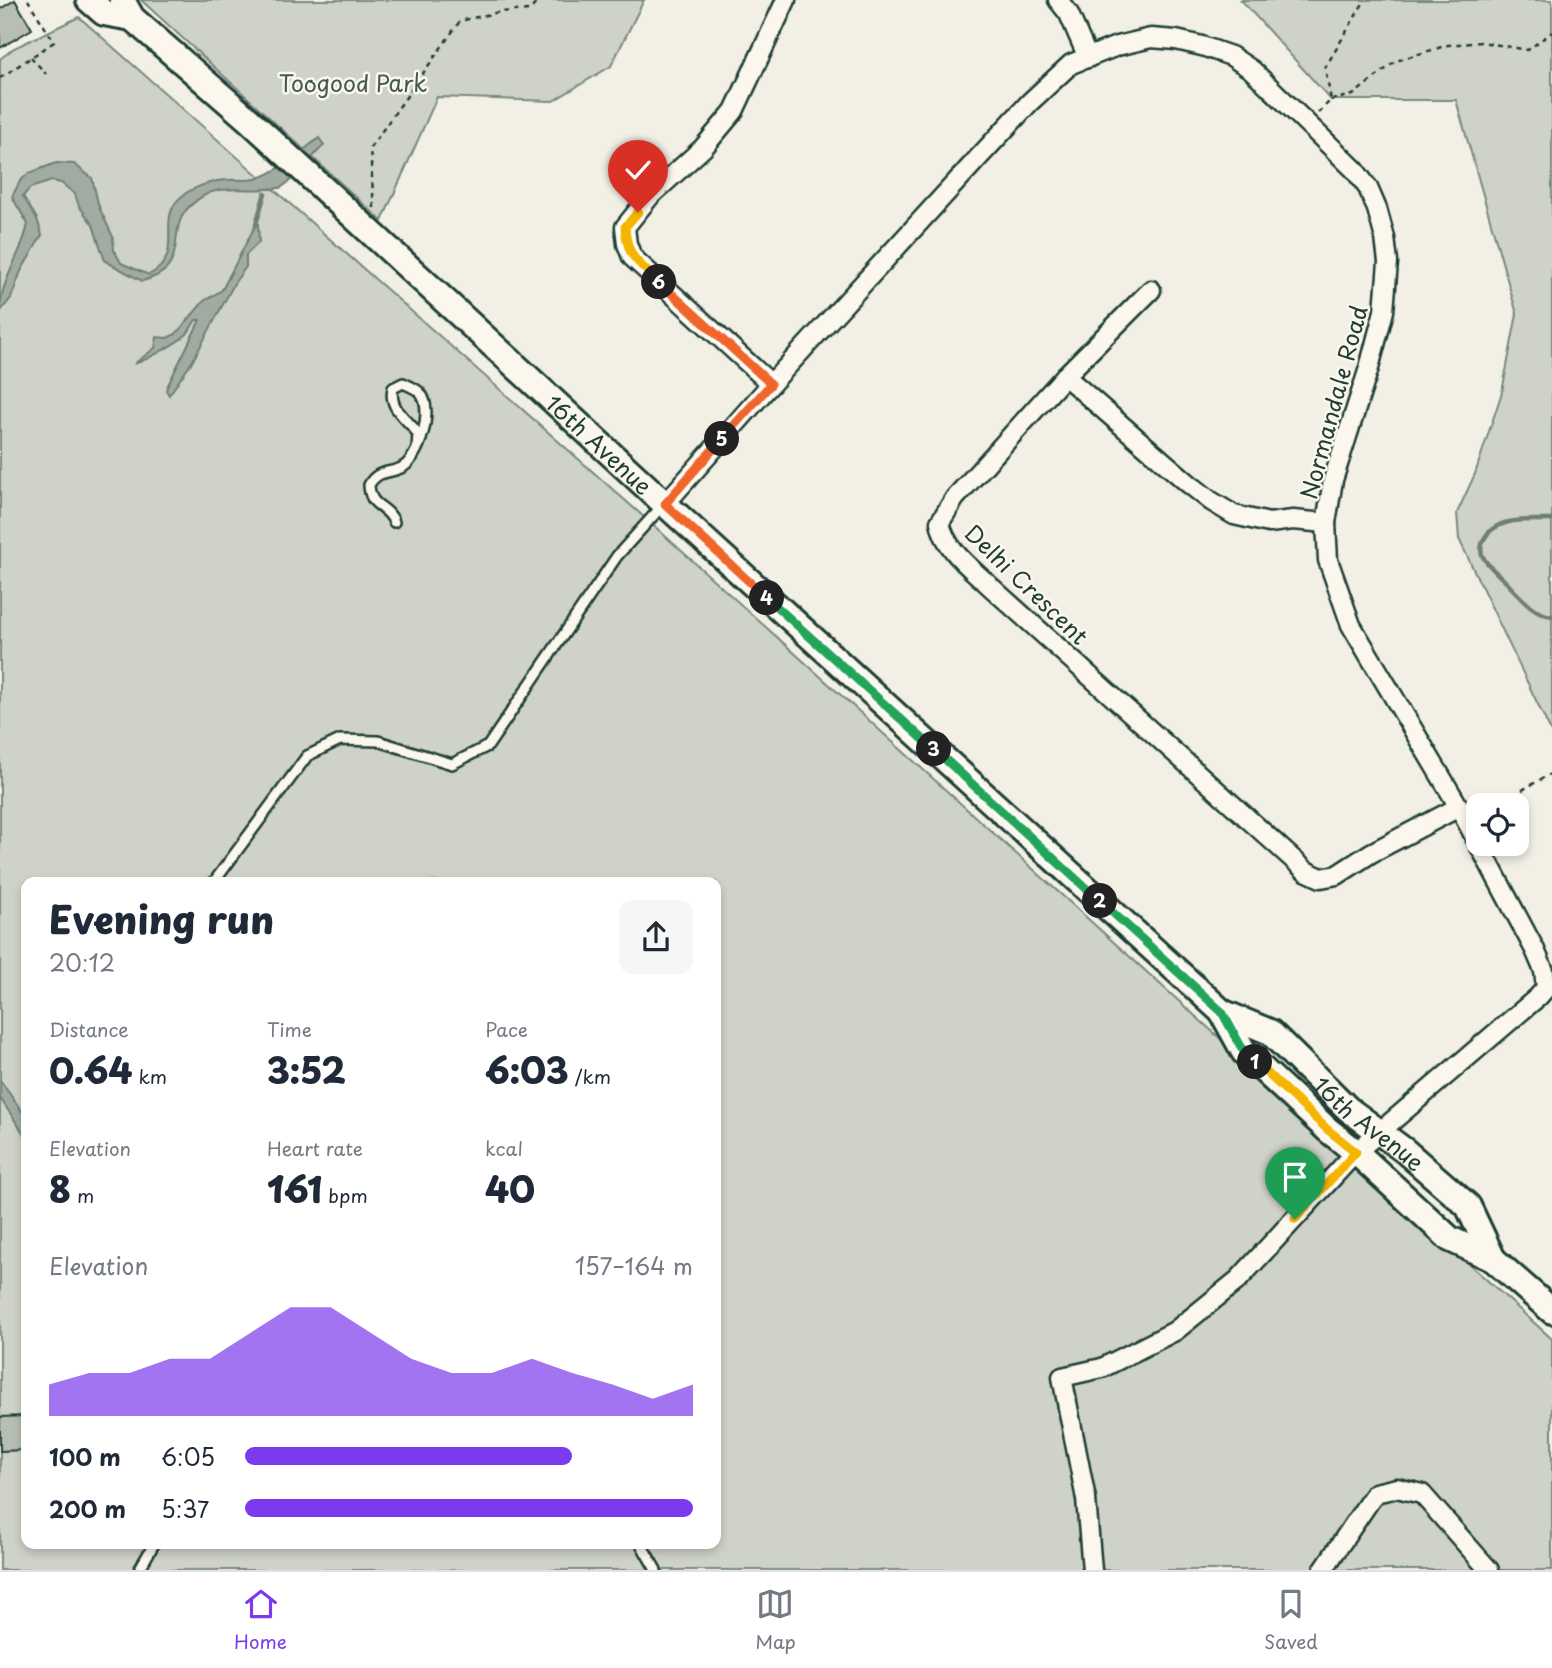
<!DOCTYPE html>
<meta charset="utf-8">
<style>
:root{--surface:#fff;--page:#f6f6f7;--text:#1f2937;--muted:#747a83;--line:#e0e1e3;--accent:#7c3aed}
body{margin:0;font-family:"Playpen Sans",sans-serif;background:var(--page);color:var(--text);height:100vh;display:flex;flex-direction:column;font-size:26px;white-space:nowrap}
*{box-sizing:border-box;margin:0}
p{font-size:23px;color:var(--muted)}
.icon{flex:none;width:38px;height:38px;fill:none;stroke:currentColor;stroke-width:2;stroke-linecap:round;stroke-linejoin:round}
.map{position:relative;flex:1;overflow:hidden}
.sheet{position:absolute;left:21px;top:877px;width:700px;height:672px;display:flex;flex-direction:column;background:var(--surface);border-radius:14px;box-shadow:0 4px 10px #0003}
.sheet>*{flex:none}
.tools{position:absolute;left:1466px;top:793px;display:grid;gap:14px}
.tools a{display:grid;place-items:center;width:63px;height:63px;border-radius:14px;background:var(--surface);box-shadow:0 4px 10px #0003;font-size:35px}
.pin{position:absolute;display:grid;place-items:center;width:60px;height:60px;color:#fff;margin:-72px -30px;border-radius:50% 50% 50% 0;rotate:-45deg;box-shadow:0 0 7px #0007}
.pin .icon{rotate:45deg}
.km{position:absolute;width:35px;height:35px;margin:-18px;border-radius:50%;background:#222;color:#fff;font-size:19px;line-height:35px;text-align:center}
.round{display:grid;place-items:center;flex:none;width:74px;height:74px;border-radius:14px;background:var(--page)}
.summary{display:flex;align-items:center;justify-content:space-between;height:119px;padding:0 28px}
h1{font-size:38px;font-weight:800;line-height:52px}
.figures{display:grid;grid-template-columns:repeat(3,1fr);gap:10px;height:119px;padding:7px 28px}
.figures div{display:grid;align-content:center}
.figures b{font-size:35px;font-weight:800}
.figures small{font-size:19px;font-weight:400}
.figures p{font-size:19px}
.chart{height:196px;padding:14px 28px}
.chart p{display:flex;justify-content:space-between}
.chart svg{width:100%;height:126px;margin-top:7px;fill:var(--accent);opacity:.7}
ul{padding:0 28px;list-style:none;font-size:23px}
li{display:grid;grid-template-columns:112px 84px 1fr;align-items:center;height:52px}
li i{height:18px;border-radius:9px;background:var(--accent)}
.menu{display:flex;justify-content:space-around;align-items:center;height:98px;border-top:2px solid var(--line);background:var(--surface);font-size:19px;color:var(--muted)}
.menu a{display:grid;justify-items:center;gap:4px}
.menu .selected{color:var(--accent)}
.map>svg:first-child{display:block}
.green{fill:#cfd2c8;stroke:#77887e;stroke-width:2;fill-rule:evenodd}
.water{fill:#a2aba1;stroke:#6e7f75;stroke-width:2}
.lines{fill:none;stroke-linecap:round;stroke-linejoin:round}
.stream{stroke:#6e7f75;stroke-width:4.5}
.building{fill:#b7beb3;stroke:#1f3d34;stroke-width:2}
.service-casing{stroke:#1f3d34;stroke-width:14}
.minor-casing{stroke:#1f3d34;stroke-width:23}
.secondary-casing{stroke:#1f3d34;stroke-width:30}
.path{stroke:#1f3d34;stroke-width:2.5;stroke-dasharray:5 5;stroke-linecap:butt}
.service{stroke:#fbf7ec;stroke-width:9}
.minor{stroke:#fbf7ec;stroke-width:18}
.secondary{stroke:#fbf7ec;stroke-width:24}
.split-1-casing{stroke:#fff;stroke-width:14}
.split-2-casing{stroke:#fff;stroke-width:14}
.split-3-casing{stroke:#fff;stroke-width:14}
.split-4-casing{stroke:#fff;stroke-width:14}
.split-5-casing{stroke:#fff;stroke-width:14}
.split-6-casing{stroke:#fff;stroke-width:14}
.split-7-casing{stroke:#fff;stroke-width:14}
.split-1{stroke:#f5b400;stroke-width:9}
.split-2{stroke:#22a559;stroke-width:9}
.split-3{stroke:#22a559;stroke-width:9}
.split-4{stroke:#22a559;stroke-width:9}
.split-5{stroke:#f0652b;stroke-width:9}
.split-6{stroke:#f0652b;stroke-width:9}
.split-7{stroke:#f5b400;stroke-width:9}
.labels{text-anchor:middle;dominant-baseline:central;stroke-width:5;stroke-linejoin:round;paint-order:stroke}
.park-label{font-size:23px;fill:#425b52;stroke:#fbf7ec}
.street-label{font-size:23px;fill:#1f3d34;stroke:#fbf7ec}
</style>
<div class="map">
<svg width="1552" height="1570" viewBox="0 0 1552 1570">
<rect width="100%" height="100%" fill="#f2f0e5"/>
<filter id="ink" filterUnits="userSpaceOnUse"><feTurbulence type="fractalNoise" baseFrequency=".0143" numOctaves="2"/><feDisplacementMap in="SourceGraphic" scale="14" xChannelSelector="R" yChannelSelector="G"/><feConvolveMatrix kernelMatrix="1 2 1 2 8 2 1 2 1" color-interpolation-filters="sRGB"/></filter>
<g filter="url(#ink)">
<g class="green">
<polygon points="141,0 644,0 611,66 553,101 437,97 382,221"/>
<polygon points="1241,0 1552,0 1552,734 1459,539 1457,513 1475,474 1502,392 1517,314 1456,100 1331,100"/>
<path d="M79,17L653,525L1552,1339V1570H0V59L14,48ZM26,882H716V1544H26Z"/>
</g>
<g class="water">
<path d="M319,138L324,145C311,158 297,177 282,187C277,189 271,189 266,189C235,192 216,181 190,206C163,231 194,268 142,281L105,261L93,225L79,206L75,194L61,183L52,181L30,188L23,196L37,219L42,235L21,271L11,298L0,312C0,280 22,255 28,224L12,197L20,181L29,173L56,163L74,164L92,178L99,207L113,237L114,250L121,263L149,275C188,254 153,220 182,196C193,187 214,180 228,180C238,179 245,181 255,179C279,172 299,153 319,138Z"/>
<path d="M256,224H258L259,242L246,255V267L235,282L192,362L169,395L166,390L168,385L200,320H196C193,324 190,330 187,334C179,342 145,361 134,364L155,348L157,337L167,338L176,334L204,301L222,290Z"/>
<polygon points="0,1080 26,1117 26,1137 0,1098"/>
</g>
<g class="lines">
<g class="stream">
<polyline points="256,224 265,193"/>
<path d="M1552,520C1529,521 1495,515 1483,541C1481,547 1480,551 1483,557C1488,566 1498,574 1505,581C1518,594 1533,614 1552,616"/>
</g>
</g>
<g class="building">
<polygon points="15,0 32,29 0,48 0,9"/>
<polygon points="26,1416 26,1450 0,1451 0,1417"/>
</g>
<g class="lines">
<defs>
<g id="service">
<path d="M394,522C387,504 370,509 369,485C377,470 388,474 401,468C419,460 434,410 421,394C417,388 409,386 403,383L393,388C388,410 408,418 418,434L417,449"/>
<polyline points="214,882 307,756 340,740 378,741 452,764 488,746 617,556 663,505"/>
<polyline points="641,1544 656,1570"/>
<polyline points="139,1570 154,1544"/>
</g>
<g id="minor">
<polyline points="1058,0 1069,14 1088,58"/>
<path d="M1151,290L1065,376L955,498L940,522C945,550 971,568 991,587L1306,871L1321,878L1337,875L1371,853L1459,807"/>
<polyline points="1065,376 1188,483 1211,501 1234,515 1269,523 1293,520 1326,523"/>
<polyline points="771,384 632,257 627,244 625,227 650,196 703,148 734,111 786,0"/>
<polyline points="665,504 771,384 980,156 1030,102 1071,64 1117,46 1151,38 1176,40 1202,46 1231,56 1252,70 1355,170 1368,188 1377,209 1385,238 1388,262 1384,311 1369,368 1333,480 1326,523 1328,560 1351,625 1459,807 1535,950 1544,971 1546,988 1538,997 1356,1152 1238,1280 1175,1331 1102,1368 1062,1377 1086,1499 1092,1570"/>
<polyline points="1323,1570 1375,1493 1397,1488 1422,1494 1489,1570"/>
</g>
<g id="secondary">
<polyline points="89,0 104,13 132,18"/>
<path id="s1" d="M122,0L132,18L249,120L665,504L1222,1012L1244,1052L1328,1130L1356,1152L1450,1239L1493,1259L1552,1311"/>
<path id="s2" d="M1222,1012L1270,1032L1348,1109L1405,1151L1468,1206L1493,1259"/>
</g>
</defs>
<use href="#service" class="service-casing"/>
<use href="#minor" class="minor-casing"/>
<use href="#secondary" class="secondary-casing"/>
<g class="path">
<polyline points="31,57 46,74"/>
<polyline points="0,78 54,42 28,0"/>
<polyline points="1331,100 1353,95 1396,61 1448,45 1482,42 1528,50 1552,32"/>
<polyline points="1318,113 1331,100 1325,68 1365,0"/>
<polyline points="374,208 370,148 460,21 499,12 530,10 539,0"/>
<polyline points="1496,805 1552,773"/>
</g>
<use href="#service" class="service"/>
<use href="#minor" class="minor"/>
<use href="#secondary" class="secondary"/>
</g>
</g>
<g class="lines" filter="url(#ink)">
<defs>
<polyline id="split-1" points="1255,1062 1328,1130 1356,1152 1295,1219"/>
<polyline id="split-2" points="1100,901 1222,1012 1244,1052 1255,1062"/>
<polyline id="split-3" points="934,749 1100,901"/>
<polyline id="split-4" points="767,598 934,749"/>
<polyline id="split-5" points="722,439 665,504 767,598"/>
<polyline id="split-6" points="659,282 771,384 722,439"/>
<path id="split-7" d="M638,212L625,227C627,258 638,262 659,282"/>
</defs>
<use href="#split-1" class="split-1-casing"/>
<use href="#split-2" class="split-2-casing"/>
<use href="#split-3" class="split-3-casing"/>
<use href="#split-4" class="split-4-casing"/>
<use href="#split-5" class="split-5-casing"/>
<use href="#split-6" class="split-6-casing"/>
<use href="#split-7" class="split-7-casing"/>
<use href="#split-1" class="split-1"/>
<use href="#split-2" class="split-2"/>
<use href="#split-3" class="split-3"/>
<use href="#split-4" class="split-4"/>
<use href="#split-5" class="split-5"/>
<use href="#split-6" class="split-6"/>
<use href="#split-7" class="split-7"/>
</g>
<g class="labels">
<g class="park-label">
<text x="353" y="82">Toogood Park</text>
</g>
<g class="street-label">
<text transform="translate(1333 402) rotate(-75)">Normandale Road</text>
<text stroke="none"><textPath href="#s1" startOffset="653">16th Avenue</textPath></text>
<text transform="translate(1027 584) rotate(44)">Delhi Crescent</text>
<text stroke="none"><textPath href="#s2" startOffset="187">16th Avenue</textPath></text>
</g>
</g>
</svg>
<div class="tools">
<a><svg class="icon" aria-label="locate" viewBox="0 0 24 24"><circle cx="12" cy="12" r="6"/><path d="M12 2v4M12 18v4M2 12h4M18 12h4"/></svg></a>
</div>
<div class="pin" style="left:1295px;top:1219px;background:#1e9e55"><svg class="icon" aria-label="arrive" viewBox="0 0 24 24"><path d="M6 21V4h12l-3 4 3 4H6"/></svg></div>
<div class="pin" style="left:638px;top:212px;background:#d93025"><svg class="icon" aria-label="check" viewBox="0 0 24 24"><path d="M5 12l5 5 9-10"/></svg></div>
<b class="km" style="left:1255px;top:1062px">1</b>
<b class="km" style="left:1100px;top:901px">2</b>
<b class="km" style="left:934px;top:749px">3</b>
<b class="km" style="left:767px;top:598px">4</b>
<b class="km" style="left:722px;top:439px">5</b>
<b class="km" style="left:659px;top:282px">6</b>
<section class="sheet">
<div class="summary"><div><h1>Evening run</h1><p>20:12</p></div><a class="round"><svg class="icon" aria-label="share" viewBox="0 0 24 24"><path d="M12 15V3M7 8l5-5 5 5M5 13v7h14v-7"/></svg></a></div>
<div class="figures">
<div><p>Distance</p><b>0.64<small> km</small></b></div>
<div><p>Time</p><b>3:52</b></div>
<div><p>Pace</p><b>6:03<small> /km</small></b></div>
</div>
<div class="figures">
<div><p>Elevation</p><b>8<small> m</small></b></div>
<div><p>Heart rate</p><b>161<small> bpm</small></b></div>
<div><p>kcal</p><b>40</b></div>
</div>
<div class="chart"><p><span>Elevation</span>157–164 m</p>
<svg viewBox="0 0 160 44" preserveAspectRatio="none"><path d="M0 44V33L10 29L20 29L30 24L40 24L50 15L60 6L70 6L80 15L90 24L100 29L110 29L120 24L130 29L140 33L150 38L160 33V44z"/></svg>
</div>
<ul>
<li><b>100 m</b>6:05<i style="width:73%"></i></li>
<li><b>200 m</b>5:37<i style="width:100%"></i></li>
</ul>
</section>
</div>
<nav class="menu">
<a class="selected"><svg class="icon" aria-label="home" viewBox="0 0 24 24"><path d="M3 11l9-7 9 7M6 9v11h12V9"/></svg>Home</a>
<a><svg class="icon" aria-label="map" viewBox="0 0 24 24"><path d="M3 6l6-2 6 2 6-2v14l-6 2-6-2-6 2zM9 4v14M15 6v14"/></svg>Map</a>
<a><svg class="icon" aria-label="saved" viewBox="0 0 24 24"><path d="M7 4h10v16l-5-4-5 4z"/></svg>Saved</a>
</nav>
